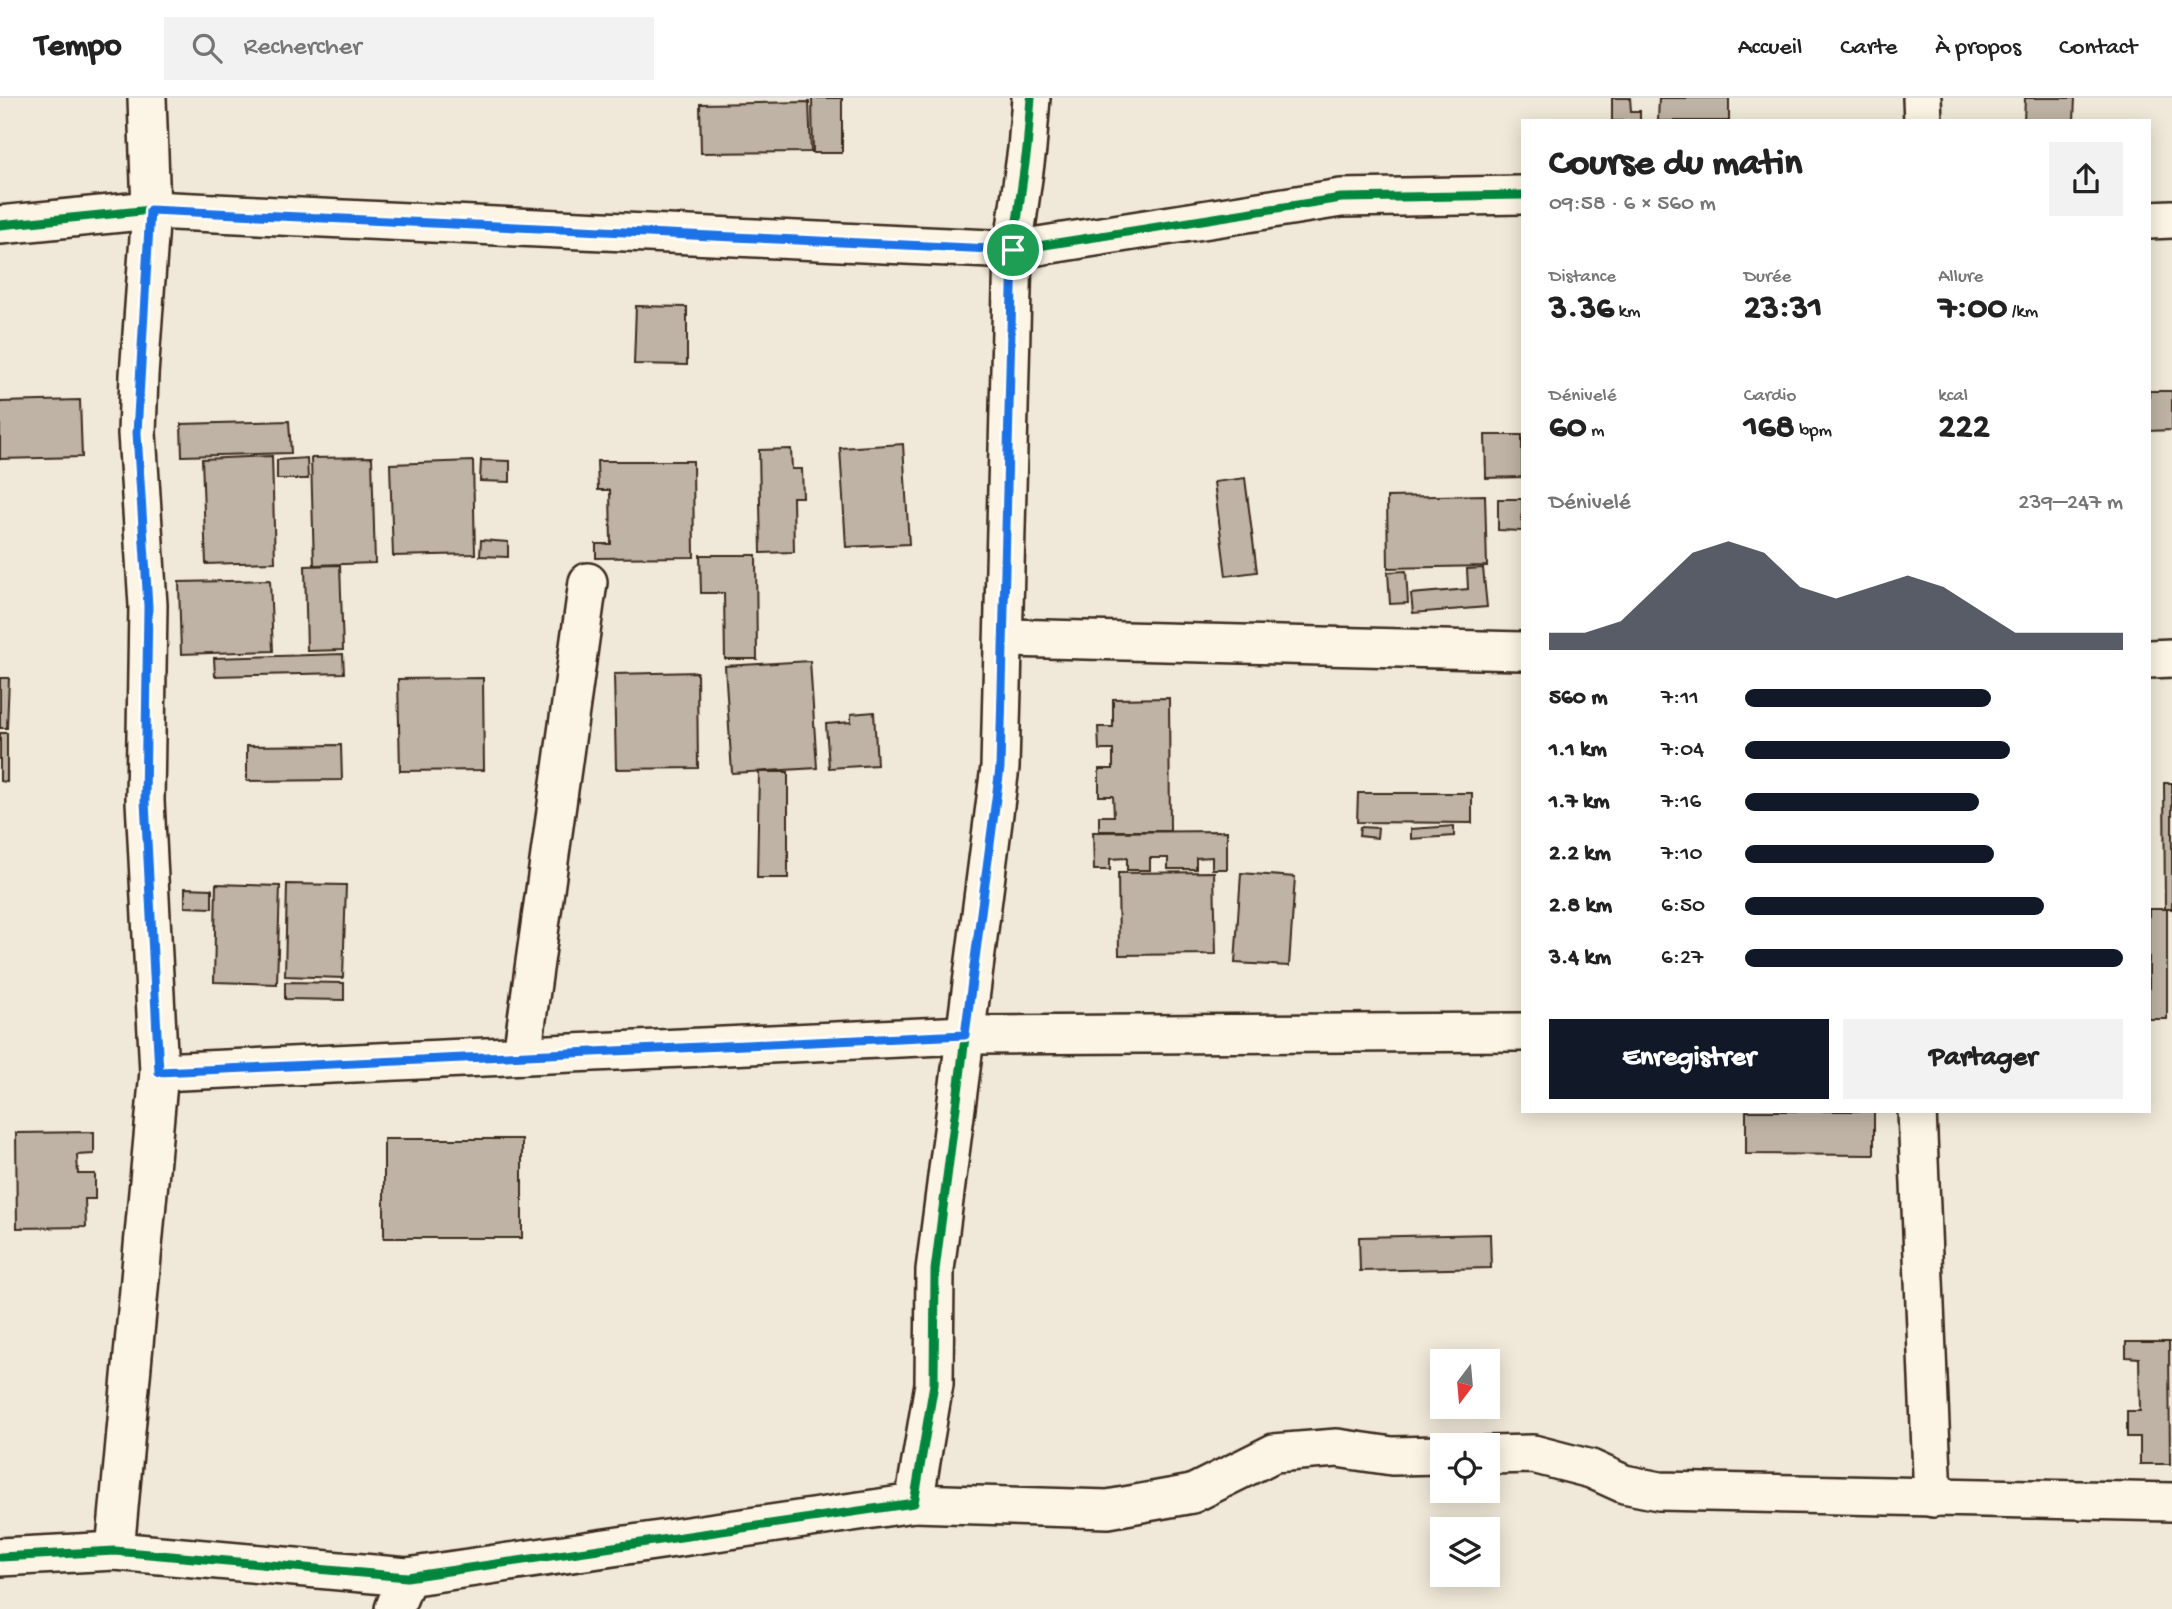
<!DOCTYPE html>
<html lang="fr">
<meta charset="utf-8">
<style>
:root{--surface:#fff;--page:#f2f2f2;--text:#222;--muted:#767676;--line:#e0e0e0;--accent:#111827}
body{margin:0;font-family:"Gochi Hand",sans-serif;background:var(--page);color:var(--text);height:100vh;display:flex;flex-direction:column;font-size:26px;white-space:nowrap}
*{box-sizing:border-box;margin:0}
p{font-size:23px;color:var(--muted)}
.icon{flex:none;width:38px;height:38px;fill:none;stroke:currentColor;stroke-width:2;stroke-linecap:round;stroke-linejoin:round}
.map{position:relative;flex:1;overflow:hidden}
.side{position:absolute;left:1521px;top:21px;width:630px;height:994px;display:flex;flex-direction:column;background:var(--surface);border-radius:0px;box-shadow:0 4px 18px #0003}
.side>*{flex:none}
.needle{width:46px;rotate:196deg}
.controls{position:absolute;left:1430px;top:1251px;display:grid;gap:14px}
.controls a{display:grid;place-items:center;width:70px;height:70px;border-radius:0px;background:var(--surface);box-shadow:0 4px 18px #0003;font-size:35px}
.pin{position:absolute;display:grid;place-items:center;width:60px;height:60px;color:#fff;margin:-30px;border:4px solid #fff;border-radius:50%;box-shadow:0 2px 7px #0007}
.round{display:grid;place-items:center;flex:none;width:74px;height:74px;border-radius:0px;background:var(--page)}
.head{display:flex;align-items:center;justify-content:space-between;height:119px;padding:0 28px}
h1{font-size:38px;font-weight:700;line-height:52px}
.stats{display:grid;grid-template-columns:repeat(3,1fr);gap:10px;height:119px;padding:7px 28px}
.stats div{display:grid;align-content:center}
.stats b{font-size:35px;font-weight:700}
.stats small{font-size:19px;font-weight:400}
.stats p{font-size:19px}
.chart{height:196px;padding:14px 28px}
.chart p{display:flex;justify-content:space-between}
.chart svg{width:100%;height:126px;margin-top:7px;fill:var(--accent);opacity:.7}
.button{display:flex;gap:14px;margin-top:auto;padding:14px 28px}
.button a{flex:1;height:80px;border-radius:0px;background:var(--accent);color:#fff;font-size:28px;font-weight:700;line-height:80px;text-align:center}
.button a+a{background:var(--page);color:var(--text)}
ul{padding:0 28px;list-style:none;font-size:23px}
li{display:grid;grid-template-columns:112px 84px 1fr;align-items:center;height:52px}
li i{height:18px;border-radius:9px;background:var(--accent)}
header{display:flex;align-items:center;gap:42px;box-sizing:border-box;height:98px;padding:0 35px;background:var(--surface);border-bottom:2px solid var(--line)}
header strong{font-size:33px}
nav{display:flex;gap:38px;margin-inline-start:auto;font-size:24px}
.search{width:490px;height:63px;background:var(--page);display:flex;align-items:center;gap:18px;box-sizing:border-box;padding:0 24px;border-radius:0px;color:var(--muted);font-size:26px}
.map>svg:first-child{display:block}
.building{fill:#beb3a4;stroke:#3b2a1e;stroke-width:2}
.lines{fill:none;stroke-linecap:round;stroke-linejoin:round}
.street-casing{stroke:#3b2a1e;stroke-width:42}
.street{stroke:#fcf5e5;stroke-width:37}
.cycleway-casing{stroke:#fcf5e5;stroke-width:13}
.cycleway{stroke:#00873e;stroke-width:9}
.route-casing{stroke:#fff;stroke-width:14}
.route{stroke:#1a73e8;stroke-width:9}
</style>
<header>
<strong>Tempo</strong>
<div class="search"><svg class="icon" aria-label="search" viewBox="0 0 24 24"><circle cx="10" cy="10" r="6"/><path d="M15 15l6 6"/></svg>Rechercher</div>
<nav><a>Accueil</a><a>Carte</a><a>À propos</a><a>Contact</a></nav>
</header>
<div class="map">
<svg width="2172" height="1511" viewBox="0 0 2172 1511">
<rect width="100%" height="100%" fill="#f0e9d9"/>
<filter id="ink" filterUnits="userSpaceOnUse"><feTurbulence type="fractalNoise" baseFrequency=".0143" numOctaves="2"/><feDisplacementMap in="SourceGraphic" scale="14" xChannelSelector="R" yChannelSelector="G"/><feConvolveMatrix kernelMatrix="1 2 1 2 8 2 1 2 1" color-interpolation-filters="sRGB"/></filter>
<g filter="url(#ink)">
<g class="building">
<polygon points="812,0 842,0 842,55 813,55"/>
<polygon points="1612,0 1630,0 1631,13 1640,13 1640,23 1612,23"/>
<polygon points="1659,0 1729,0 1729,23 1658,23"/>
<polygon points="2025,0 2075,0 2074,23 2024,23"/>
<polygon points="809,4 811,54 701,55 700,6"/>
<polygon points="636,208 687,209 687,267 634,266"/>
<polygon points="2149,293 2172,293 2172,332 2149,333"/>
<polygon points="80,302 82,359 0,361 0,304"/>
<polygon points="289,323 291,355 182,358 181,326"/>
<polygon points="1485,337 1522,337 1522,379 1486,380"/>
<polygon points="903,346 909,446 846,449 840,350"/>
<polygon points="791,351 792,371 802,371 803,399 793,399 794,454 761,455 759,352"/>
<polygon points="272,358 275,464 206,466 202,361"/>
<polygon points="372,359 375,465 314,467 311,360"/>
<polygon points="307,360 308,381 277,381 277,362"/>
<polygon points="481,362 510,363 510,384 480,383"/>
<polygon points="473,363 475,456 393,458 390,366"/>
<polygon points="597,363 693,363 694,459 596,460 596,446 611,446 610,392 598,392"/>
<polygon points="1245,380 1257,474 1226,478 1214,384"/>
<polygon points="1485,397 1487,468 1388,470 1387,399"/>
<polygon points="1498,401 1522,401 1522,433 1498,432"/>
<polygon points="481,442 508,444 508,459 480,458"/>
<polygon points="700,457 756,457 757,561 725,561 724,495 701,495"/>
<polygon points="340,467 343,552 307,553 305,468"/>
<polygon points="1483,470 1487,509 1413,515 1411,496 1468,491 1467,471"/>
<polygon points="1406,473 1408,505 1390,506 1388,474"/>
<polygon points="270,482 273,553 181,556 179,484"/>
<polygon points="343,556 344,575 215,578 214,560"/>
<polygon points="810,563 817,670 732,675 725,568"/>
<polygon points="697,574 698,670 616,671 614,576"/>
<polygon points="0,580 9,580 7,630 0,630"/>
<polygon points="483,580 484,672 400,673 398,581"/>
<polygon points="1169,600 1170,733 1099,733 1099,718 1114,718 1113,698 1099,698 1099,671 1113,671 1113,652 1099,652 1098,629 1113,629 1113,601"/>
<polygon points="874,614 877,667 829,670 826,626 851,624 851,616"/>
<polygon points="0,635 7,635 7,684 0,683"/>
<polygon points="341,647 342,682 247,683 247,648"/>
<polygon points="759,674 788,674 788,780 757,780"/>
<polygon points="2164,685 2172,685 2172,811 2165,811"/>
<polygon points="1358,695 1472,695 1472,725 1357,724"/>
<polygon points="1454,728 1454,738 1411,741 1411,731"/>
<polygon points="1360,729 1378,730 1377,740 1359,738"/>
<polygon points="1227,733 1227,771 1212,771 1212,759 1196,760 1196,771 1168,771 1168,760 1150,760 1150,772 1127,772 1127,760 1110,761 1110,772 1094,772 1093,734"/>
<polygon points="1214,774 1216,856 1119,857 1118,775"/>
<polygon points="1241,775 1295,779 1289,868 1235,865"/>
<polygon points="216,786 280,788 277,886 214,884"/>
<polygon points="287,786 346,787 343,880 285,878"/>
<polygon points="185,790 212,791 212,810 185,809"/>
<rect x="2149" y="811" width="18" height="110"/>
<polygon points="285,884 344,885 344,902 285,901"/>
<polygon points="1746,1013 1874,1013 1874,1057 1746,1056"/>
<polygon points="94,1034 94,1056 77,1057 78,1076 95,1076 95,1101 85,1101 86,1129 17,1130 16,1035"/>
<rect x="384" y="1041" width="138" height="99"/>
<polygon points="1490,1136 1491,1170 1360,1173 1359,1139"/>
<polygon points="2126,1244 2169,1244 2170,1366 2140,1366 2140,1339 2127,1339 2127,1313 2140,1313 2139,1260 2126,1259"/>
</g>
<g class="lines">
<defs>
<g id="street">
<polyline points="1922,0 1923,23"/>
<polyline points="2149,122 2172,121"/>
<polyline points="0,127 151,112 1013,152 1341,100 1522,97"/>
<polyline points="1005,540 1522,553"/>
<polyline points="2149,561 2172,560"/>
<polyline points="522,957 588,484"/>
<polyline points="159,974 965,937 1522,934"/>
<polyline points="1917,1013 1933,1400"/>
<polyline points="1488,1357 1533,1356 1591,1371 1624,1386 1659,1393 2172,1404"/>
<polyline points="914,1405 1108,1411 1192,1396 1274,1355 1337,1350 1392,1358 1442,1357"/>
<polyline points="115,1453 159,974 145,703 148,507 137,335 139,277 151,112 147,0"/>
<polyline points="0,1459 115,1453 407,1479 914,1405 934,1286 935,1172 1000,669 1013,152 1027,51 1031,0"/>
<polyline points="394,1511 407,1479"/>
</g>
</defs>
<use href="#street" class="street-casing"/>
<use href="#street" class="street"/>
<defs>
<g id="cycleway">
<polyline points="0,127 151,112 1013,152 1341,100 1522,97"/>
<polyline points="0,1459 115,1453 407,1479 914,1405 934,1286 935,1172 1000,669 1013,152 1027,51 1031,0"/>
</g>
</defs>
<use href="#cycleway" class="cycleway-casing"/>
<use href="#cycleway" class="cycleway"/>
</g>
</g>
<g class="lines" filter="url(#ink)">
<defs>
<polygon id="route" points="150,112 1013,152 1000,670 965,937 159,974 145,703 148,508 137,335"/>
</defs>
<use href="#route" class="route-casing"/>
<use href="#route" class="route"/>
</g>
</svg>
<div class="controls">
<a><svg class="needle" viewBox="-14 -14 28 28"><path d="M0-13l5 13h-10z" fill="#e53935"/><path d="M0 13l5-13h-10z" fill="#767676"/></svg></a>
<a><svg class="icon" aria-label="locate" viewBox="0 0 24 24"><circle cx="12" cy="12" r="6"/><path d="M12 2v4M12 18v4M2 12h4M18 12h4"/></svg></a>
<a><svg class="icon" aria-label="layers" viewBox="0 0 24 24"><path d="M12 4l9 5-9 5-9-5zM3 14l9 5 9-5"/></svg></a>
</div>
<div class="pin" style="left:1013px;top:152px;background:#1e9e55"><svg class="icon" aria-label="arrive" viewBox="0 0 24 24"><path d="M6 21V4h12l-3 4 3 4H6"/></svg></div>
<section class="side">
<div class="head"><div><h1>Course du matin</h1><p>09:58 · 6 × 560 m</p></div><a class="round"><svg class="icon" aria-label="share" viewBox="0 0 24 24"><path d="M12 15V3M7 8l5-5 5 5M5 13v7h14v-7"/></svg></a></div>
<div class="stats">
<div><p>Distance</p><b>3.36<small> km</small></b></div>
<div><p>Durée</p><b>23:31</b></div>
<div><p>Allure</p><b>7:00<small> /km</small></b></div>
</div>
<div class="stats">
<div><p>Dénivelé</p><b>60<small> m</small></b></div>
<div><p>Cardio</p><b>168<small> bpm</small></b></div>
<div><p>kcal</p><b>222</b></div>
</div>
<div class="chart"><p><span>Dénivelé</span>239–247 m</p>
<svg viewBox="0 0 160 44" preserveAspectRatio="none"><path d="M0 44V38L10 38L20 34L30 22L40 10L50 6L60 10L70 22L80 26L90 22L100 18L110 22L120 30L130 38L140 38L150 38L160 38V44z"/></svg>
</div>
<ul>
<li><b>560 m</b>7:11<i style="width:65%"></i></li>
<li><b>1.1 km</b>7:04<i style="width:70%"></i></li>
<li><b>1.7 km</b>7:16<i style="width:62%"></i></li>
<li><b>2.2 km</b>7:10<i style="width:66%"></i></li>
<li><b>2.8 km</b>6:50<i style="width:79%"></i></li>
<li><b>3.4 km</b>6:27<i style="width:100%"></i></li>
</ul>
<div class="button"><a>Enregistrer</a><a>Partager</a></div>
</section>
</div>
